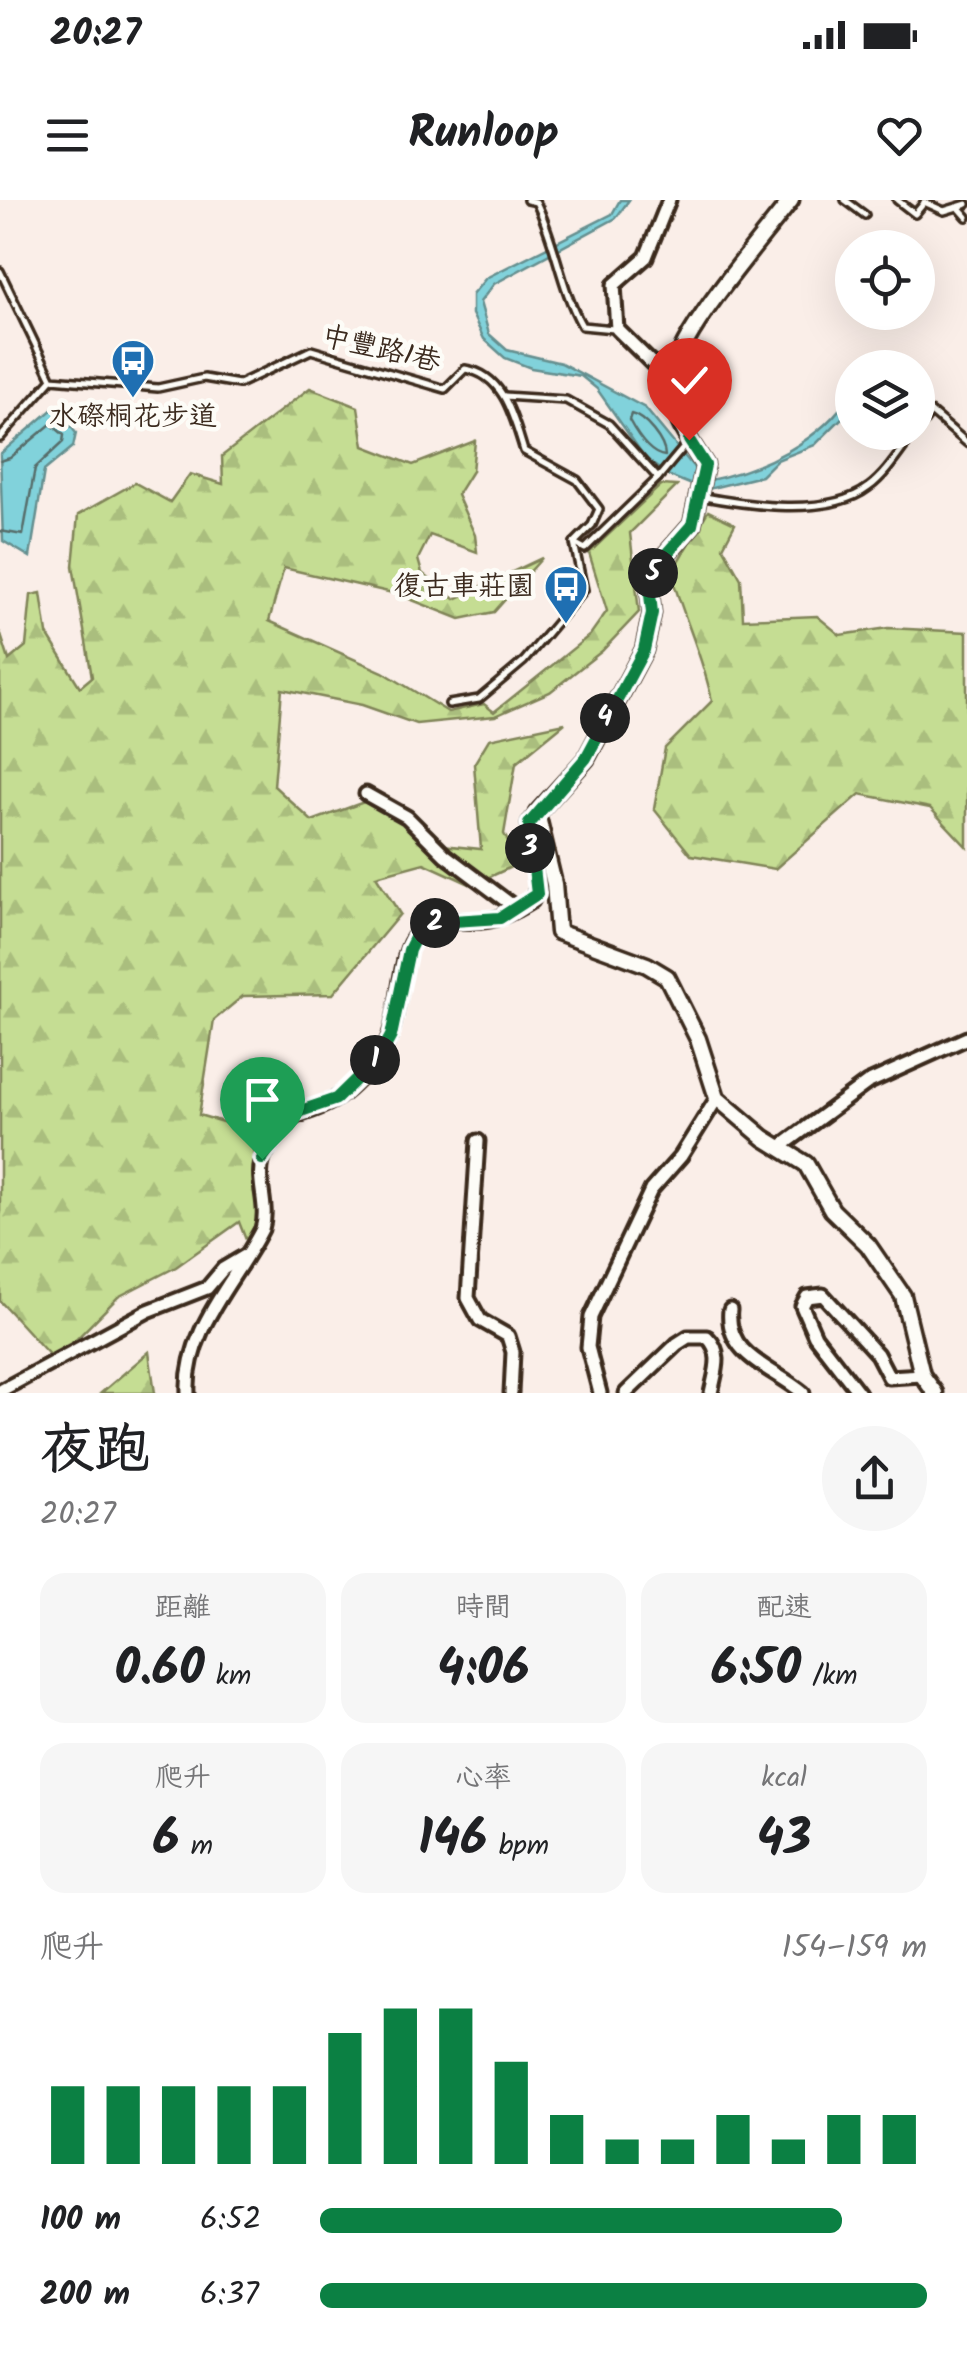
<!DOCTYPE html>
<html lang="zh-TW">
<meta charset="utf-8">
<style>
:root{--surface:#fff;--page:#f6f6f6;--text:#202124;--muted:#757577;--accent:#0b8043}
body{margin:0;font-family:Kalam,"LXGW WenKai TC",sans-serif;background:var(--page);color:var(--text);height:100vh;display:flex;flex-direction:column;font-size:38px;white-space:nowrap}
*{box-sizing:border-box;margin:0}
p{font-size:32px;color:var(--muted)}
.icon{flex:none;width:55px;height:55px;fill:none;stroke:currentColor;stroke-width:2;stroke-linecap:round;stroke-linejoin:round}
.map{position:relative;height:1193px;overflow:hidden}
.panel{display:flex;flex-direction:column;background:var(--surface);flex:1}
.panel>*{flex:none}
.tools{position:absolute;left:835px;top:30px;display:grid;gap:20px}
.tools a{display:grid;place-items:center;width:100px;height:100px;border-radius:50%;background:var(--surface);box-shadow:0 10px 40px #0002;font-size:50px}
.pin{position:absolute;display:grid;place-items:center;width:85px;height:85px;color:#fff;margin:-102px -42px;border-radius:50% 50% 50% 0;rotate:-45deg;box-shadow:0 0 10px #0007}
.pin .icon{rotate:45deg}
.km{position:absolute;width:50px;height:50px;margin:-25px;border-radius:50%;background:#222;color:#fff;font-size:28px;line-height:50px;text-align:center}
.round{display:grid;place-items:center;flex:none;width:105px;height:105px;border-radius:52px;background:var(--page)}
.overview{display:flex;align-items:center;justify-content:space-between;height:170px;padding:0 40px}
h1{font-size:55px;font-weight:700;line-height:75px}
.metrics{display:grid;grid-template-columns:repeat(3,1fr);gap:15px;height:170px;padding:10px 40px}
.metrics div{display:grid;align-content:center;border-radius:25px;background:var(--page);text-align:center}
.metrics b{font-size:50px;font-weight:700}
.metrics small{font-size:28px;font-weight:400}
.metrics p{font-size:28px}
.chart{height:280px;padding:20px 40px}
.chart p{display:flex;justify-content:space-between}
.chart svg{width:100%;height:180px;margin-top:10px;stroke:var(--accent);stroke-width:6}
ul{padding:0 40px;list-style:none;font-size:32px}
li{display:grid;grid-template-columns:160px 120px 1fr;align-items:center;height:75px}
li i{height:25px;border-radius:12px;background:var(--accent)}
.status{display:flex;justify-content:space-between;align-items:center;height:70px;padding:0 50px;background:var(--surface);direction:ltr}
.status svg{height:28px;fill:currentColor}
header{display:flex;justify-content:space-between;align-items:center;height:130px;padding:0 40px;background:var(--surface);font-size:45px;font-weight:700}
.map>svg:first-child{display:block}
.forest{fill:url(#forest-firs);stroke:#808458;stroke-width:2.5}
.water{fill:#81d2db;stroke:#658f8f;stroke-width:2.5}
.lines{fill:none;stroke-linecap:round;stroke-linejoin:round}
.shore{stroke:#576d6a;stroke-width:2.5}
.service-casing{stroke:#3b2a1e;stroke-width:12}
.minor-casing{stroke:#3b2a1e;stroke-width:19}
.tertiary-casing{stroke:#3b2a1e;stroke-width:21}
.service{stroke:#fdfcf7;stroke-width:5}
.minor{stroke:#fdfcf7;stroke-width:11}
.tertiary{stroke:#fdfcf7;stroke-width:14}
.route-casing{stroke:#fff;stroke-width:20}
.route{stroke:#0b8043;stroke-width:12}
.labels{text-anchor:middle;dominant-baseline:central;stroke-width:9;stroke-linejoin:round;paint-order:stroke}
.street-label{font-size:28px;fill:#3b2a1e;stroke:#fdfcf7}
.poi-label{font-size:28px;fill:#3b2a1e;stroke:#fdfcf7}
</style>
<div class="status"><b>20:27</b><svg viewBox="0 0 49 12"><path d="M0 12V9h3v3zM5 12V6h3v6zM10 12V3h3v9zM15 12V0h3v12zM26 1h20v11H26zM47 4h2v5h-2z"/></svg></div>
<header><svg class="icon" aria-label="menu" viewBox="0 0 24 24"><path d="M4 6h16M4 12h16M4 18h16"/></svg>Runloop<svg class="icon" aria-label="heart" viewBox="0 0 24 24"><path d="M12 20l-8-8c-3-5 5-10 8-4 3-6 11-1 8 4z"/></svg></header>
<div class="map">
<svg width="967" height="1193" viewBox="0 0 967 1193">
<defs>
<pattern id="forest-firs" width="22" height="20" patternUnits="userSpaceOnUse" patternTransform="scale(2.5)"><rect width="22" height="20" fill="#c5dd93"/><path d="M5 1l3.5 6h-7zM16 11l3.5 6h-7z" fill="#aabe7e"/></pattern>
</defs>
<rect width="100%" height="100%" fill="#faeee8"/>
<filter id="ink" filterUnits="userSpaceOnUse"><feTurbulence type="fractalNoise" baseFrequency=".01" numOctaves="2"/><feDisplacementMap in="SourceGraphic" scale="20" xChannelSelector="R" yChannelSelector="G"/><feConvolveMatrix kernelMatrix="1 2 1 2 8 2 1 2 1" color-interpolation-filters="sRGB"/></filter>
<g filter="url(#ink)">
<g class="forest">
<polygon points="310,188 358,207 364,246 413,265 475,241 472,271 457,295 475,335 477,352 430,335 418,359 422,373 455,399 542,358 494,412 460,419 397,394 284,368 269,421 383,472 448,512 484,504 494,512 590,435 607,411 589,353 661,285 677,286 630,333 639,412 602,451 550,492 495,516 416,524 362,505 282,489 274,586 312,621 375,598 432,644 481,649 474,564 489,539 565,523 516,563 504,634 520,663 472,685 424,663 376,676 400,714 333,794 243,796 214,820 199,915 253,931 259,1018 246,1040 239,1022 176,1067 118,1097 55,1161 0,1101 0,432 9,460 26,446 31,395 41,393 47,434 80,487 92,477 73,366 78,315 135,283 170,302 190,274 223,284 222,256"/>
<path d="M708,311L735,324L723,347L741,379L743,419L817,416L840,435L888,428L967,432V647L930,608L860,594L775,669L691,655L654,609L665,548L712,501C703,456 683,417 671,373Z"/>
<polygon points="149,1152 155,1193 101,1193"/>
</g>
<g class="water">
<path d="M620,0H629L616,18L494,84L480,102L489,134L507,150L561,163L645,208L705,281C760,271 822,241 852,192V208L815,245L777,260L761,276L704,290L667,275L646,259L597,189L581,176L531,168L505,158L484,139L472,114V95L486,78L612,14Z"/>
<polygon points="55,207 76,233 73,247 44,271 30,357 3,341 0,254"/>
</g>
<g class="lines">
<g class="shore">
<path d="M631,214C645,217 665,242 665,256C649,255 636,233 629,220Z"/>
<polyline points="0,261 10,258 51,224 64,235 63,242 35,268 23,335 0,331"/>
</g>
<defs>
<g id="service">
<path d="M527,0L536,2C556,43 560,87 582,126L614,129"/>
<polyline points="845,0 865,15"/>
<polyline points="897,0 915,14 924,3"/>
<polyline points="924,2 944,11 967,4"/>
<polyline points="960,9 967,17"/>
<path d="M0,71L52,179L158,188L204,178L239,184L311,150L445,189L465,169C504,174 514,219 524,251L577,280L599,309L592,325L574,343L584,390L524,461L479,499L449,504"/>
<polyline points="504,196 566,200 609,224 658,278"/>
<polyline points="918,229 931,212 967,243"/>
<polyline points="0,238 52,179"/>
<path d="M699,296C746,305 829,318 869,287C887,274 901,250 915,232"/>
<polyline points="574,343 585,349 658,278 689,241"/>
</g>
<g id="minor">
<polyline points="669,0 646,57 614,85 617,129 671,182"/>
<polyline points="366,594 407,617 445,655 517,709"/>
<polyline points="478,941 468,1098 480,1120 508,1136 513,1152 511,1193"/>
<polyline points="779,948 867,883 967,838"/>
<path d="M730,1110C725,1156 774,1168 803,1193"/>
<polyline points="0,1191 148,1111 207,1088 223,1069 245,1056"/>
<path d="M188,1193C185,1130 236,1081 262,1029C270,1004 253,977 265,954C290,904 294,923 334,900C349,891 367,871 378,858C404,826 395,756 417,734C435,714 467,725 490,720C505,717 519,708 532,701L538,686L529,624L537,613"/>
<polyline points="600,1193 588,1147 591,1117 651,990 681,956 717,898"/>
<path d="M626,1193L677,1144L688,1137H707C724,1153 715,1173 711,1193"/>
<polyline points="859,1193 815,1136 802,1106 807,1097 823,1095 877,1154 889,1177 922,1175"/>
</g>
<path id="tertiary" d="M791,0C762,39 675,136 672,180C669,212 688,239 705,265L692,325L655,367L649,385L652,413L644,450L586,559L537,613L554,684L558,732L647,765L667,777L698,839L717,898L764,938L806,964L832,1010L868,1045L903,1096L922,1175L935,1193"/>
</defs>
<use href="#service" class="service-casing"/>
<use href="#minor" class="minor-casing"/>
<use href="#tertiary" class="tertiary-casing"/>
<use href="#service" class="service"/>
<use href="#minor" class="minor"/>
<use href="#tertiary" class="tertiary"/>
</g>
</g>
<g class="lines" filter="url(#ink)">
<defs>
<polyline id="route" points="262,959 292,914 336,899 380,856 391,836 409,750 418,732 438,722 500,718 537,694 529,624 586,558 644,450 652,413 649,385 655,367 692,325 705,265 689,240"/>
</defs>
<use href="#route" class="route-casing"/>
<use href="#route" class="route"/>
</g>
<defs>
<symbol id="bus-pin" viewBox="-11 -11 22 30"><path d="M0 17L-7.5 6A9.5 9.5 0 1 1 7.5 6Z" fill="#1f6fb2" stroke="#fdfcf7"/><path d="M-5-6H5V4H4V6H2V4H-2V6H-4V4H-5ZM-3.5-4V0h7V-4ZM-3.5 1.2v1.5H-2V1.2ZM2 1.2v1.5H3.5V1.2Z" fill="#fff"/></symbol>
</defs>
<g fill-rule="evenodd">
<use href="#bus-pin" x="108" y="136" width="50" height="68"/>
<use href="#bus-pin" x="541" y="362" width="50" height="68"/>
</g>
<g class="labels">
<g class="street-label">
<text transform="translate(381 150) rotate(13)">中豐路1巷</text>
</g>
<g class="poi-label">
<text x="133" y="217">水磜桐花步道</text>
<text x="534" y="387" text-anchor="end">復古車莊園</text>
</g>
</g>
</svg>
<div class="tools">
<a><svg class="icon" aria-label="locate" viewBox="0 0 24 24"><circle cx="12" cy="12" r="6"/><path d="M12 2v4M12 18v4M2 12h4M18 12h4"/></svg></a>
<a><svg class="icon" aria-label="layers" viewBox="0 0 24 24"><path d="M12 4l9 5-9 5-9-5zM3 14l9 5 9-5"/></svg></a>
</div>
<div class="pin" style="left:262px;top:959px;background:#1e9e55"><svg class="icon" aria-label="arrive" viewBox="0 0 24 24"><path d="M6 21V4h12l-3 4 3 4H6"/></svg></div>
<div class="pin" style="left:689px;top:240px;background:#d93025"><svg class="icon" aria-label="check" viewBox="0 0 24 24"><path d="M5 12l5 5 9-10"/></svg></div>
<b class="km" style="left:375px;top:860px">1</b>
<b class="km" style="left:435px;top:723px">2</b>
<b class="km" style="left:530px;top:648px">3</b>
<b class="km" style="left:605px;top:518px">4</b>
<b class="km" style="left:653px;top:373px">5</b>
</div>
<section class="panel">
<div class="overview"><div><h1>夜跑</h1><p>20:27</p></div><a class="round"><svg class="icon" aria-label="share" viewBox="0 0 24 24"><path d="M12 15V3M7 8l5-5 5 5M5 13v7h14v-7"/></svg></a></div>
<div class="metrics">
<div><p>距離</p><b>0.60<small> km</small></b></div>
<div><p>時間</p><b>4:06</b></div>
<div><p>配速</p><b>6:50<small> /km</small></b></div>
</div>
<div class="metrics">
<div><p>爬升</p><b>6<small> m</small></b></div>
<div><p>心率</p><b>146<small> bpm</small></b></div>
<div><p>kcal</p><b>43</b></div>
</div>
<div class="chart"><p><span>爬升</span>154–159 m</p>
<svg viewBox="0 0 160 44" preserveAspectRatio="none"><path d="M5 44V25M15 44V25M25 44V25M35 44V25M45 44V25M55 44V12M65 44V6M75 44V6M85 44V19M95 44V32M105 44V38M115 44V38M125 44V32M135 44V38M145 44V32M155 44V32"/></svg>
</div>
<ul>
<li><b>100 m</b>6:52<i style="width:86%"></i></li>
<li><b>200 m</b>6:37<i style="width:100%"></i></li>
</ul>
</section>
